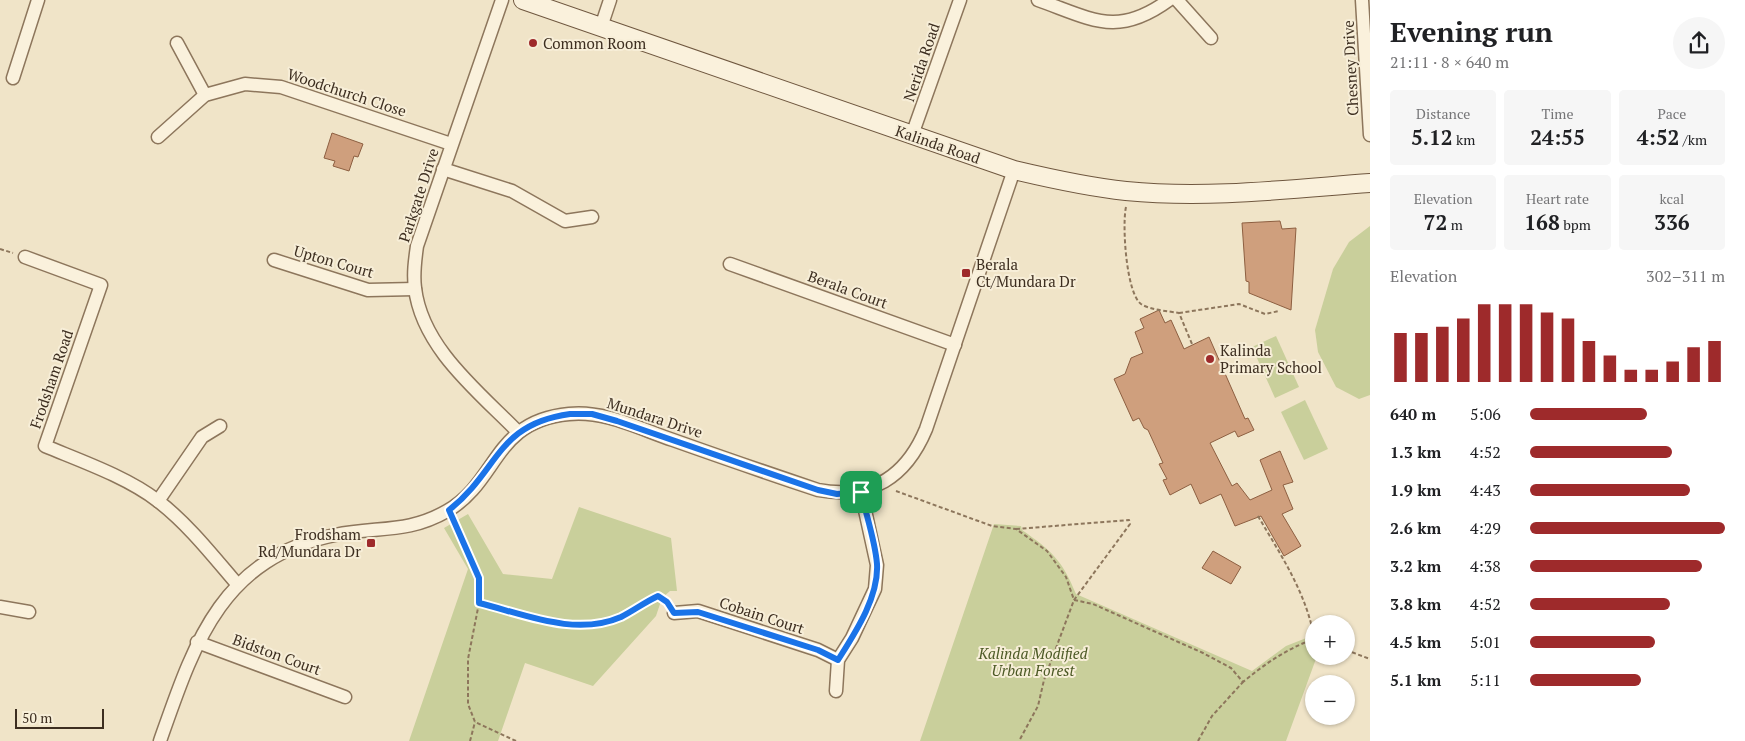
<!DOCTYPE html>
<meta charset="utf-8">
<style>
:root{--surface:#fff;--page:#f6f6f6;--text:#202124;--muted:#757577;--accent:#9e2a2b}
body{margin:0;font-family:"PT Serif",serif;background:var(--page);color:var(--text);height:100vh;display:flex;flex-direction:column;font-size:19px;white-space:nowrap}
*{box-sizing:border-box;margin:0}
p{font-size:16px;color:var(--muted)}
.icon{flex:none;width:28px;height:28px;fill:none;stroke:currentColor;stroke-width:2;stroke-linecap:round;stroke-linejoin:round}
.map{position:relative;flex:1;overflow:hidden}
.drawer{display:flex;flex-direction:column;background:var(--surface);width:375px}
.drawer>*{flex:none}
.tools{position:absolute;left:1305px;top:615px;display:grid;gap:10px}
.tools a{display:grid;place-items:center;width:50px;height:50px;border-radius:50%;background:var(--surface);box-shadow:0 1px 4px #0004;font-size:25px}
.scale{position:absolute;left:15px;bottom:12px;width:89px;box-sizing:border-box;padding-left:5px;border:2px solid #3d2e20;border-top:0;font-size:14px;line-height:18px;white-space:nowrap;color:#3d2e20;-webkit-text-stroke:4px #f7eed8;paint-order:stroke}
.pin{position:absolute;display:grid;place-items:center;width:42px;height:42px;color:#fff;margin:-21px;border-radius:10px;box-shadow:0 2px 8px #0006}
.round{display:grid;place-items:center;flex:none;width:52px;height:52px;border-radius:26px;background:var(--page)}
.head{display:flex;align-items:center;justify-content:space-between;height:85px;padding:0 20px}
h1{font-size:28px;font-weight:700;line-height:38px}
.metrics{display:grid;grid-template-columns:repeat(3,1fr);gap:8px;height:85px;padding:5px 20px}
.metrics div{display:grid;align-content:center;border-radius:5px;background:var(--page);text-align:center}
.metrics b{font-size:21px;font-weight:700}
.metrics small{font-size:14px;font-weight:400}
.metrics p{font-size:14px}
.chart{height:140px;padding:10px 20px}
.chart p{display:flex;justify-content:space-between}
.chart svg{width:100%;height:90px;margin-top:5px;stroke:var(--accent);stroke-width:6}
ul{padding:0 20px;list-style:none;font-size:16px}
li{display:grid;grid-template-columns:80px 60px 1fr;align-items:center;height:38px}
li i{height:12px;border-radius:6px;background:var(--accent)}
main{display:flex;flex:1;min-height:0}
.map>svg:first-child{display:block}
.green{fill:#c9cf9b}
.building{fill:#cf9f7d;stroke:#8d5f41}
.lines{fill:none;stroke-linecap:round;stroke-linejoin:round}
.street-casing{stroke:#8d765c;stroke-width:15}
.secondary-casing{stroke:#6f573f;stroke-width:20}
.path{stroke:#8d765c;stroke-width:2;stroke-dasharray:4 2.5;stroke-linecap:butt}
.street{stroke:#faf1dc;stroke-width:12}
.secondary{stroke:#faf1dc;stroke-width:18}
.route-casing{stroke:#fff;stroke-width:10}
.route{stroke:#1a73e8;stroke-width:6}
.poi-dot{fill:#9e2a2b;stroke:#f7eed8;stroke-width:2}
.labels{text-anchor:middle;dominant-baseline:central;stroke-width:4;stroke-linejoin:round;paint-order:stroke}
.poi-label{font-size:15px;fill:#3d2e20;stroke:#f7eed8;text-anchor:start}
.street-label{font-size:15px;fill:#3d2e20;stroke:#f7eed8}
.park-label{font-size:15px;font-style:italic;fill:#4d5a26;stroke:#f7eed8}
</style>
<main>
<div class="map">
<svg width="1370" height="741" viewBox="0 0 1370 741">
<rect width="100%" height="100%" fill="#f0e4c8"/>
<g class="green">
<polygon points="1370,226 1370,395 1359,399 1336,387 1318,352 1315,330 1333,269 1349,242"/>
<polygon points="1276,336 1299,387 1275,398 1252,347"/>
<polygon points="1305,400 1328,449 1304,460 1281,412"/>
<polygon points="579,507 671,538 677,591 670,591 662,598 656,616 593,686 525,663 498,741 409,741 468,569 444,528 468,514 503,574 552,579"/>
<path d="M994,524L1021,526L1022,530C1052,551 1062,560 1076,594L1252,671L1286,646L1314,635V656H1317L1286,741H920Z"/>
</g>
<g class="building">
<polygon points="332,133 363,144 358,157 354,156 349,171 333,166 335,161 324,158"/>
<polygon points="1280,221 1282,229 1296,228 1291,310 1249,293 1249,282 1246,281 1242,223"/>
<polygon points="1159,310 1165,323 1171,320 1184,349 1209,337 1245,419 1248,418 1254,430 1238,437 1235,431 1210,443 1232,486 1237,483 1250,500 1272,490 1260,460 1280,451 1293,482 1283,485 1293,509 1282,514 1301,546 1284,556 1261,516 1235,526 1221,494 1200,504 1191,484 1170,495 1163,480 1167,479 1159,464 1163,463 1148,430 1144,428 1139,418 1133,421 1114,379 1125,374 1131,358 1143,353 1135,332 1144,328 1140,319"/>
<polygon points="1213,551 1241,567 1231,584 1202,568"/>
</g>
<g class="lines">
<defs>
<g id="street">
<path d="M502,0L417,246C415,260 413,274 415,288C422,348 479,392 518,432"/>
<path d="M1038,0C1092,19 1117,38 1169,0"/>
<polyline points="1177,0 1211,38"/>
<polyline points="1362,0 1370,135"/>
<polyline points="601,27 610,0"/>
<polyline points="177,43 205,95"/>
<polyline points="13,78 38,0"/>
<polyline points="912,135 960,0"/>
<polyline points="158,137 205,95 245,84 281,87 451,144"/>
<polyline points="443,169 512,191 565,221 592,217"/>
<path d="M25,257L101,285L45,446C81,461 127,477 158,501C188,524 213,556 237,584"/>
<polyline points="274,260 368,290 415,289"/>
<polyline points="730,264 955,345"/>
<polyline points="158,501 202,437 220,426"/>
<polyline points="0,607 29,612"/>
<polyline points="674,613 698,611 818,650 838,660"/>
<polyline points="197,642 345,697"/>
<polyline points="836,691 838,660 852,638 875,589 877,565 861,492"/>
<path d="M160,741C194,644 221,558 335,535C377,526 407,534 447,511C499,481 493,421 569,414C604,410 640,429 673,440C721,457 770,474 818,490C871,500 906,477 926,429L1014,170"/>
</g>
<path id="secondary" d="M523,0L1014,170C1052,179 1088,187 1126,191C1207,199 1290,189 1370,183"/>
</defs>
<use href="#street" class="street-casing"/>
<use href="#secondary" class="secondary-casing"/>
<g class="path">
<path d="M1126,207C1122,224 1126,293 1141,304C1150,310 1168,311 1179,313L1192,344"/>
<polyline points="0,249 13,253"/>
<polyline points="1179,313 1239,304 1265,314 1279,311"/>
<path d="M896,491L992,526L1016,529L1047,551L1066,577L1074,600L1093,604L1203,653L1231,668L1243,682C1265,664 1286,649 1314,639"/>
<path d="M1258,516C1280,554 1306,592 1314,637"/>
<polyline points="454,521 479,578 479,603"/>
<polyline points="1016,529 1129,520 1130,524 1074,600 1044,680 1038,706 1019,741"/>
<polyline points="1346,650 1370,659"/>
<polyline points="470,741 475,722"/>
<path d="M516,741L475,722L468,704V659L479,603C524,614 575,637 621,617C633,611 645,602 658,596L668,603"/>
<polyline points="1198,741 1212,716 1243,682"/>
</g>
<use href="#street" class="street"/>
<use href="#secondary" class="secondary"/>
</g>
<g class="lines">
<defs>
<path id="route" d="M570,414H592L617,421L818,490L837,494L861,492C866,515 875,540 877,564C879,597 855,633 838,660L818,650L698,612L674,613L667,602L658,596C645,602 633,611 621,617C575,637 524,614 479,603V578L449,510C499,471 496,424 570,414Z"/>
</defs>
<use href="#route" class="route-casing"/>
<use href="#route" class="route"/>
</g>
<g class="poi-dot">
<circle cx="533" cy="43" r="5"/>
<rect x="961" y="268" width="10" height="10" rx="2.5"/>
<circle cx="1210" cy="359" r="5"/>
<rect x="366" y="538" width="10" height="10" rx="2.5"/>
</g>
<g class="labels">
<g class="poi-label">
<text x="543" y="43">Common Room</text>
<text x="976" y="264">Berala<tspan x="976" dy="17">Ct/Mundara Dr</tspan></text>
<text x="1220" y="350">Kalinda<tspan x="1220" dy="17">Primary School</tspan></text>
<text x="361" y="534" text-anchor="end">Frodsham<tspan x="361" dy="17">Rd/Mundara Dr</tspan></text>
</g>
<g class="street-label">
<text transform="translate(921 62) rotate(-71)">Nerida Road</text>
<text transform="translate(1350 68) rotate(-93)">Chesney Drive</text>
<text transform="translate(347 92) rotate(18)">Woodchurch Close</text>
<text transform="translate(938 144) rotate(19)">Kalinda Road</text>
<text transform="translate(418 195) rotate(-72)">Parkgate Drive</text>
<text transform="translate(334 261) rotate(16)">Upton Court</text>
<text transform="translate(848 289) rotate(20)">Berala Court</text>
<text transform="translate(51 379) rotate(-71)">Frodsham Road</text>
<text transform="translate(655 417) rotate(18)">Mundara Drive</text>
<text transform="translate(762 615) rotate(18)">Cobain Court</text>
<text transform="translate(277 654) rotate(20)">Bidston Court</text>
</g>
<g class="park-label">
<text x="1033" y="653">Kalinda Modified<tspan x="1033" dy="17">Urban Forest</tspan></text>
</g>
</g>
</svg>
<div class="tools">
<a>+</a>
<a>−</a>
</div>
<div class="scale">50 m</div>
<div class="pin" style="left:861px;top:492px;background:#1e9e55"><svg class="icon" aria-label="arrive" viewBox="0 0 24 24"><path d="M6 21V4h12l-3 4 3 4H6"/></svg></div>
</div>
<section class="drawer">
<div class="head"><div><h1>Evening run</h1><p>21:11 · 8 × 640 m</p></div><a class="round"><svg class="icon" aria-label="share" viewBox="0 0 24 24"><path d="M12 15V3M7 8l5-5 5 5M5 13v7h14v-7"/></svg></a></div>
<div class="metrics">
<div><p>Distance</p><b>5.12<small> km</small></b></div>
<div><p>Time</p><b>24:55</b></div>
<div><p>Pace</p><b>4:52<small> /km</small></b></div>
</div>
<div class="metrics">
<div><p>Elevation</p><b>72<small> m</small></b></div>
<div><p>Heart rate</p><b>168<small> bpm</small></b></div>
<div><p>kcal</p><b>336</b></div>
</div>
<div class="chart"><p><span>Elevation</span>302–311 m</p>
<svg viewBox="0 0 160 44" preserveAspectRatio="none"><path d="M5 44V20M15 44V20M25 44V17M35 44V13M45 44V6M55 44V6M65 44V6M75 44V10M85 44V13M95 44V24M105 44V31M115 44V38M125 44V38M135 44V34M145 44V27M155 44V24"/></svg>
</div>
<ul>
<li><b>640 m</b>5:06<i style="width:60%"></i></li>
<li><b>1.3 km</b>4:52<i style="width:73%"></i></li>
<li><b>1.9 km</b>4:43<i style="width:82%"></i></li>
<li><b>2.6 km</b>4:29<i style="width:100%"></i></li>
<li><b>3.2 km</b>4:38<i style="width:88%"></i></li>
<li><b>3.8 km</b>4:52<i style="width:72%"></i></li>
<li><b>4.5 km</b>5:01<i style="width:64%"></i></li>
<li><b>5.1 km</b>5:11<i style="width:57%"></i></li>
</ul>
</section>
</main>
